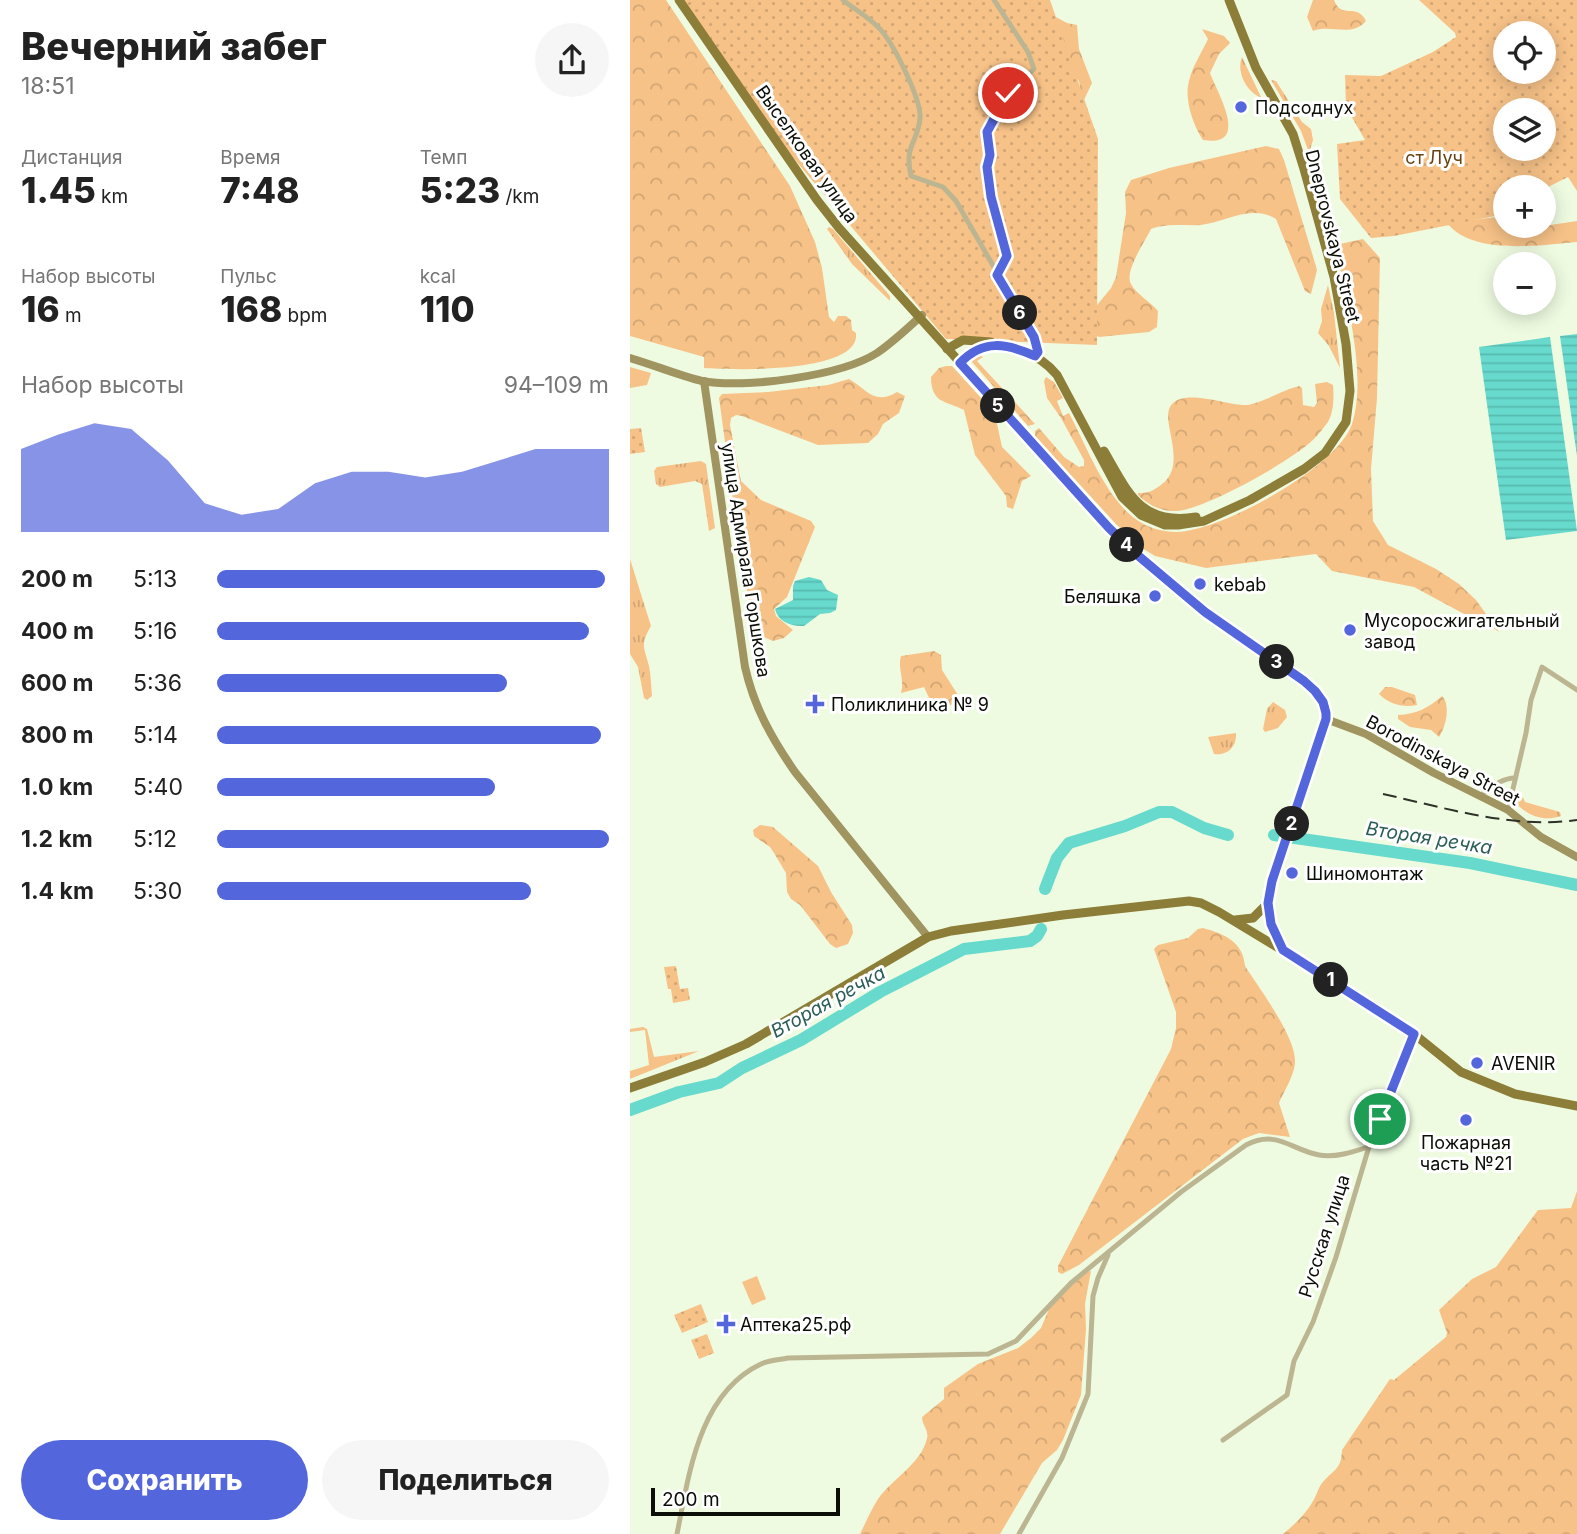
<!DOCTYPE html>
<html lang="ru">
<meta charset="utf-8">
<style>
:root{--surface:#fff;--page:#f6f6f6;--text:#222;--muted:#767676;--accent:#5466dc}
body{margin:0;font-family:Inter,sans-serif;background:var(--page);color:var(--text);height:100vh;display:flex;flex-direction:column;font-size:26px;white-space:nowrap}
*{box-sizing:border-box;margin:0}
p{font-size:23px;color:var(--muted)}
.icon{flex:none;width:38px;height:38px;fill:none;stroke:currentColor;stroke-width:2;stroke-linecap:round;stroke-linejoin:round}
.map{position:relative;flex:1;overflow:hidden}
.sheet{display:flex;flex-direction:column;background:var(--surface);width:630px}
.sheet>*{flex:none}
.tools{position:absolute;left:863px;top:21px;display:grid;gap:14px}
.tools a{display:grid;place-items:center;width:63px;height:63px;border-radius:50%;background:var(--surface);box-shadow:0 4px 18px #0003;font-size:35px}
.scale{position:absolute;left:21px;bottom:18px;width:189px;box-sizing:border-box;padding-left:7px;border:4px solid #0b0e06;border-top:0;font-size:19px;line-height:24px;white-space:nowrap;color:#0b0e06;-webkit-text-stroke:5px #fff;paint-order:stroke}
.pin{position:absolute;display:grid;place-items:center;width:60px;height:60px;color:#fff;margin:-30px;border:4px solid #fff;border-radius:50%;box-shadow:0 2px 7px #0007}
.km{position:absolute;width:35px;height:35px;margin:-18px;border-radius:50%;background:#222;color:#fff;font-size:19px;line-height:35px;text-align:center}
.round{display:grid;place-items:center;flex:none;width:74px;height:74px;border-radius:37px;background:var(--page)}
.overview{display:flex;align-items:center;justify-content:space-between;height:119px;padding:0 21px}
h1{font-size:38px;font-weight:800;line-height:52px}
.stats{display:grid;grid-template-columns:repeat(3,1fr);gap:10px;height:119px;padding:7px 21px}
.stats div{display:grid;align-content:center}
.stats b{font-size:35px;font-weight:800}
.stats small{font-size:19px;font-weight:400}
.stats p{font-size:19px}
.chart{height:196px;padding:14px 21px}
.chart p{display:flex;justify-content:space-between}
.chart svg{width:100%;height:126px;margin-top:7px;fill:var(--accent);opacity:.7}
.primary-button{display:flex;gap:14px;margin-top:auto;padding:14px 21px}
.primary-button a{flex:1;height:80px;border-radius:42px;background:var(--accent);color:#fff;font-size:28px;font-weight:800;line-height:80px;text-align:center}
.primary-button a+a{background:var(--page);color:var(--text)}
ul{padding:0 21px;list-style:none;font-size:23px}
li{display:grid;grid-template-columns:112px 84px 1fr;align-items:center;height:52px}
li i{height:18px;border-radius:9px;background:var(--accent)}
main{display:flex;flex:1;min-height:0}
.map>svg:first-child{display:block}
.grass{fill:url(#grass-tufts)}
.forest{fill:url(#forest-crowns)}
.park{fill:url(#park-dots);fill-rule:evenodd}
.pitch{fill:#f7c288}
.water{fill:url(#water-rules)}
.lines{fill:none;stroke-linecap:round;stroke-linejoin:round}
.river{stroke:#67dacd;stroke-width:12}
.minor{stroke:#bcb592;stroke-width:5}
.secondary{stroke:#a09460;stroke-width:8}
.primary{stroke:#8c7d38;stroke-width:9}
.rail{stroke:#2d3127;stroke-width:2;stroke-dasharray:14 7;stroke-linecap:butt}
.route-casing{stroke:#fff;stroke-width:14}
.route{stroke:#5466dc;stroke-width:9}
.poi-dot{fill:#5466dc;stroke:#fff;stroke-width:2.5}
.labels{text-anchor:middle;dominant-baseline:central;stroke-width:6;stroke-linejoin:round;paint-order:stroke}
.poi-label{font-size:18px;fill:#0b0e06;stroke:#fff;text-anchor:start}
.street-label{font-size:18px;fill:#0b0e06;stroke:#fff}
.park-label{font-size:18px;fill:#684210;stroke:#fff}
.water-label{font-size:19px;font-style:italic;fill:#2b5d57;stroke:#fff}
</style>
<main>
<section class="sheet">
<div class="overview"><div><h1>Вечерний забег</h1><p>18:51</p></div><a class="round"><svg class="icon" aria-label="share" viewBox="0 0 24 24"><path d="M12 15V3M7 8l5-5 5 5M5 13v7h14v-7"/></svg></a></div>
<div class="stats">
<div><p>Дистанция</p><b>1.45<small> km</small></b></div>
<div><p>Время</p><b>7:48</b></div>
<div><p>Темп</p><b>5:23<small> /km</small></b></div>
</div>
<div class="stats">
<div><p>Набор высоты</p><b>16<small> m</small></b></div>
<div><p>Пульс</p><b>168<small> bpm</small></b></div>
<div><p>kcal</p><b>110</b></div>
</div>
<div class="chart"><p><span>Набор высоты</span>94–109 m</p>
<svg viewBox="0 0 160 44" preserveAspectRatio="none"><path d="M0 44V15L10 10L20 6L30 8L40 19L50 34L60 38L70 36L80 27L90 23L100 23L110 25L120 23L130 19L140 15L150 15L160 15V44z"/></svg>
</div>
<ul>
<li><b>200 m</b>5:13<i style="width:99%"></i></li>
<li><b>400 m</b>5:16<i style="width:95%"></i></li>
<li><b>600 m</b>5:36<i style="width:74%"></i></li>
<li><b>800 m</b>5:14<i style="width:98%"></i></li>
<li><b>1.0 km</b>5:40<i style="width:71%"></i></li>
<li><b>1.2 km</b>5:12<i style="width:100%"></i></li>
<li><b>1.4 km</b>5:30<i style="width:80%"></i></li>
</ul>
<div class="primary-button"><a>Сохранить</a><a>Поделиться</a></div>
</section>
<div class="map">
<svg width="947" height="1534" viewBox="0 0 947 1534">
<defs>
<pattern id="grass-tufts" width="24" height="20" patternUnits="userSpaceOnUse" patternTransform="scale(1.75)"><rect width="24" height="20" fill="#f7c288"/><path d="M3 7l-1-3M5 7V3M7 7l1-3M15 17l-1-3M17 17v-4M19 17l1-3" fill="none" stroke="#d2a674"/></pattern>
<pattern id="forest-crowns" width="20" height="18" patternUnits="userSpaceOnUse" patternTransform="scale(1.75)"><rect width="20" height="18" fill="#f7c288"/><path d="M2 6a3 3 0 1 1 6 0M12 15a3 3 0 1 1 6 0" fill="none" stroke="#d2a674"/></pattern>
<pattern id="park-dots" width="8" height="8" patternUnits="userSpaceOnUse" patternTransform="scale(1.75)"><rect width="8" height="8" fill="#f7c288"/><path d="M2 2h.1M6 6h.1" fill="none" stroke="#d2a674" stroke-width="1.8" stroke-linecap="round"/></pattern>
<pattern id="water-rules" width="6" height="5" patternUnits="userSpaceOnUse" patternTransform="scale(1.75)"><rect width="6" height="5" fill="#67dacd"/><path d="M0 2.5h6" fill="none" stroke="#58baaf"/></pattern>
</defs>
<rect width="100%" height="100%" fill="#effbe1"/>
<g class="grass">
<path d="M612,57L631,97V98C616,91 606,72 612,57Z"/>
<polygon points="641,80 646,81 672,122 681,129 683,140 680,150 678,150 671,131"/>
<polygon points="199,227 203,229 260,296 260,301 222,264 197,229"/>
<polygon points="698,285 704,313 710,368 699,346 688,333 692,321 691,309"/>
<polygon points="0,367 21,373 17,385 0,388"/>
<polygon points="71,461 76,464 85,528 79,531 72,484 65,481 30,487 26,484 24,471 27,467"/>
<path d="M0,559L21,626C10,645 14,646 19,666C21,675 21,686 22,696L17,700L14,698L8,667L0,654Z"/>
<polygon points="643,702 655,710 657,717 648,728 635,732 633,729 637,709"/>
<path d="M606,733C607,746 598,756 584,754L578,737Z"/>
<path d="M889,796L893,797L895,802L930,812L931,816C914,822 898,816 887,804L886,800Z"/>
<polygon points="13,1027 17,1029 24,1057 69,1051 0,1079 0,1071 19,1065 15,1030 0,1032 0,1029"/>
</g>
<g class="forest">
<path d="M0,0H36L160,186L185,242L192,268L199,317L204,322L208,316H216L221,320L222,330L226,333C231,374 101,370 74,368V357L0,336Z"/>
<path d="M683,0H704C711,20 727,2 736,21C721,38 701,24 683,31L677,17Z"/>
<polygon points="424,16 437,23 447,25 449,49 462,83 453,102 449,81 430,62"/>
<path d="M572,29L594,36L600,43L589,54L580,73C588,94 621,148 573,140C563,125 554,99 559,81C562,67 572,52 578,39Z"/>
<path d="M636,146L649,149L654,160L685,263L687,270L681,294L675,291L646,219C621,204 596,222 571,225C553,226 538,223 521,229C515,242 494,271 501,284C506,294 521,302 528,311L527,327L519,332L469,337L464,334L463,310L481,288L486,277L496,213L495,192L501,180L539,168Z"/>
<path d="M875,216V226H914L947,221V242C910,245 843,256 817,223Z"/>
<path d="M733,239L750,258L747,398L741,469L743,521L758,545L806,569L829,584L846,600L869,632L845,616L836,615L784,587L702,571L686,554L576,568L525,556L512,548L486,524L405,436V431L409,428L434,457L449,467L454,466V460L431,418L417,398L414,381L416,377L424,382L433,398L427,401L433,416L439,413C456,445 476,499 507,520C518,528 533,532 547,532C591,531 708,467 722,424C738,374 715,296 705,245Z"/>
<polygon points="347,354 353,357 347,361 405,424 398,426 342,362 342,358"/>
<path d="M316,366H322L362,410L366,419L372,447L401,476L392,481L383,509L377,507L376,496L345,455L334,410C317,401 301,404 301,377L309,368Z"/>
<path d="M219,379C237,389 244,406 267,392L275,396L269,413L253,424L248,434L238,443L188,445L112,416L106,415L101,418L100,425L111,481L131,500L181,521L185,527L157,597L144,609L146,616L163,630L154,638L143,641L127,634L113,573L89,398L92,394L138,392L198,385Z"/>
<path d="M697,382L703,385C704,397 704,411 698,422C694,427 689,434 684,439C663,460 576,509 547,511C532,512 518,505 508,495V493C519,493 523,491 532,484C558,464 531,423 540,407C551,387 596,405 613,405C627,406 652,390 669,386L672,388L673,405L684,407L687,403L685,384Z"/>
<path d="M304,651L311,655L312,670L328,695L323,704L305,711L294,687L271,693C275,680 267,667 271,656Z"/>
<path d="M755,687H762L785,695L787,705C773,708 759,704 749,694Z"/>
<path d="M812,696C821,705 816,727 809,737L801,730L780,727L768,719V715C787,714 798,708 812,696Z"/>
<polygon points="130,825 143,827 188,866 201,892 222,925 223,933 218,944 206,948 200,944 170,905 161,899 157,892 156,873 144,853 140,847 124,836 123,830"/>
<path d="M573,928C595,934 613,942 615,966C629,988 667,1038 665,1063C664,1076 654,1091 649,1103L660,1137L629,1133L613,1139L449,1265L432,1274L428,1272V1266L541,1049L546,1028V1012L524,949L528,945L558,938L568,929Z"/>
<path d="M947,1191V1534H653C665,1524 675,1515 683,1501C687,1495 688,1487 693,1482C705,1468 711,1470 712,1450L760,1379L764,1380L816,1337L817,1333L809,1310L842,1279L866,1267L908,1210L941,1208Z"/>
<path d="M461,1271L455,1304L456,1329L451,1395L433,1440L427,1450L412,1463L370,1534H230C236,1522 241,1510 248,1499C262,1479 292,1463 297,1438C299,1430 292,1425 292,1417L314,1399V1388L348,1364L388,1348L401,1338L411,1328L422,1302L457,1272Z"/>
</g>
<g class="park">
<polygon points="52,0 420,0 468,139 467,345 316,339 160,154"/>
<path d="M789,0H947V191L938,177L918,187H875V214L764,236L741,238L710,199L707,144L735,140L716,107L715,75L751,76L803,52L826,37L825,33ZM875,33H914V72H875ZM875,110H914V149H875Z"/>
<polygon points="11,428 15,452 0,454 0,429"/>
<polygon points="46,966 50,989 58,988 60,1000 43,1003 41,989 38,989 34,967"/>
<polygon points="71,1304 78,1322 52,1333 44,1315"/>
<polygon points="77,1334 84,1353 69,1359 61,1340"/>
</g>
<polygon class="pitch" points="127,1276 136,1299 122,1305 112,1282"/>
<g class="water">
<polygon points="947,334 947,456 930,336"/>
<polygon points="920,337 947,531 876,540 849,347"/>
<path d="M179,577L191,580L197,590L208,595L206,610L200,613L190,614L174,626C162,627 148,622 145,609L163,600V586L165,581Z"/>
</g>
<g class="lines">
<g class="river">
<polyline points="644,835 840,863 947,885"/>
<polyline points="415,889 427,858 439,843 495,826 529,812 542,812 574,828 598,835"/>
<polyline points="0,1110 49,1092 89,1083 112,1068 171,1040 250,992 334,949 400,941 407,936 411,929"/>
</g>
<g class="minor">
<path d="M213,0C224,9 238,17 248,27C262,40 292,100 290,119C287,144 274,145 281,176L313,187L326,201L404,337L408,348L406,356"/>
<polyline points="364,0 398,52 404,69 375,96 357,128 360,155 357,167 361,197 377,256 367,275"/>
<path d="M850,796C859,788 872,778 885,778"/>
<polyline points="878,810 896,733 901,700 912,667 947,690"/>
<polyline points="593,1440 657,1395 664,1361 683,1322 706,1257 741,1140 784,1034"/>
<path d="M47,1534C59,1474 69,1393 131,1364C139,1360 149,1360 158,1358L358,1354L386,1341L441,1283L551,1192L616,1145C647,1129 661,1150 689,1155C705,1158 723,1152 738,1147"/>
<polyline points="389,1534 432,1458 458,1394 463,1296 468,1278 478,1255"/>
</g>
<g class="secondary">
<path d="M0,358C24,365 48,375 72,381C114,389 211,376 247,353C263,342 278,328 292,315"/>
<path d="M74,381L115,667C124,707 142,739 165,772L298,937"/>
<polyline points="696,719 736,734 804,773 878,810 911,837 947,857"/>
</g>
<g class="primary">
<path d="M49,0L187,200L209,228L479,528L505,553L575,612L674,681C698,702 698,711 690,742L640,888C638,911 641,930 653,950"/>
<polyline points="317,349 333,340 361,342"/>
<path d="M329,363C335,358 340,351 346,349C373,338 410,354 427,375L492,497L511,515L535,525H548L574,521L620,500L674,469L695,453L716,422L720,391L716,344L704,277L674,169L663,134L626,68L599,0"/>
<path d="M474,451C498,492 510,526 566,517"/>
<polyline points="605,920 623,918 638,903"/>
<polyline points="0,1088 75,1062 116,1044 298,937 321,931 433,915 559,901 571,903 589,912 685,970 784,1034 831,1072 885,1094 947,1106"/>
</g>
<path class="rail" d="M753,794C816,808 882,829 947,820"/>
</g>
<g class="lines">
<defs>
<path id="route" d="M378,93L357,132L360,155L357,167L361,197L377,256L367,275L404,337L408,352L405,356C376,343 353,339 330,363L479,528L505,553L575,612L674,681L685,691L693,702L696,713V719L642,881L638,903L641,924L653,950L784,1034L750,1119"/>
</defs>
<use href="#route" class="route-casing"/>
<use href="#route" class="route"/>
</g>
<g class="poi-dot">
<circle cx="611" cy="107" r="7"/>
<circle cx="570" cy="584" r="7"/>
<circle cx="525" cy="596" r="7"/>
<circle cx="720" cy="630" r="7"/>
<path d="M181.5 693.5h7v7h7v7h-7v7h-7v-7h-7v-7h7z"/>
<circle cx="662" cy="873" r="7"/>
<circle cx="847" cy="1063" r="7"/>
<circle cx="836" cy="1120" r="7"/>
<path d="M92.5 1313.5h7v7h7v7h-7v7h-7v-7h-7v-7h7z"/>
</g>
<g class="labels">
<g class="poi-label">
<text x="625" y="107">Подсоднух</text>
<text x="584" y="584">kebab</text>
<text x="511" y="596" text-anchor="end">Беляшка</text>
<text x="734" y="620">Мусоросжигательный<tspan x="734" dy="21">завод</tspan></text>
<text x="201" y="704">Поликлиника № 9</text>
<text x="676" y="873">Шиномонтаж</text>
<text x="861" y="1063">AVENIR</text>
<text x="836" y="1142" text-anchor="middle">Пожарная<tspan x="836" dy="21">часть №21</tspan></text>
<text x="110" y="1324">Аптека25.рф</text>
</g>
<g class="street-label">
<text transform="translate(177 154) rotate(55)">Выселковая улица</text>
<text transform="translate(703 236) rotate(76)">Dneprovskaya Street</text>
<text transform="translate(116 560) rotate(81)">улица Адмирала Горшкова</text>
<text transform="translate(813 760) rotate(28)">Borodinskaya Street</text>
<text transform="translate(694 1236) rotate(-72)">Русская улица</text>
</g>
<g class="park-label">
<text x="804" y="157">ст Луч</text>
</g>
<g class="water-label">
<text transform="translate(799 838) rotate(9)">Вторая речка</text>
<text transform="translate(198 1002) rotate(-29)">Вторая речка</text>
</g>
</g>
</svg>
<div class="tools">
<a><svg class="icon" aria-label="locate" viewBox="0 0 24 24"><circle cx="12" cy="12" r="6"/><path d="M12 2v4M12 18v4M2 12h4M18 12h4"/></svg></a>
<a><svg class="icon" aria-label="layers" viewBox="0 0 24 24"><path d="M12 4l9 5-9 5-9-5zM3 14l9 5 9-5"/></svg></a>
<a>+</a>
<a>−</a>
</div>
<div class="scale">200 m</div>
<div class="pin" style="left:750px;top:1119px;background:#1e9e55"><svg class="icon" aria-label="arrive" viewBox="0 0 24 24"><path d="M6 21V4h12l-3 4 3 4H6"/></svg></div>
<div class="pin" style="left:378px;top:93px;background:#d93025"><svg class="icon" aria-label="check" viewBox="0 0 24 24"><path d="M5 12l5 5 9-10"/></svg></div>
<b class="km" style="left:701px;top:980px">1</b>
<b class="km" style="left:662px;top:824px">2</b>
<b class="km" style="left:647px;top:662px">3</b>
<b class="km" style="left:497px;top:545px">4</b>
<b class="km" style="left:368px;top:406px">5</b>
<b class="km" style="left:390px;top:313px">6</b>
</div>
</main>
